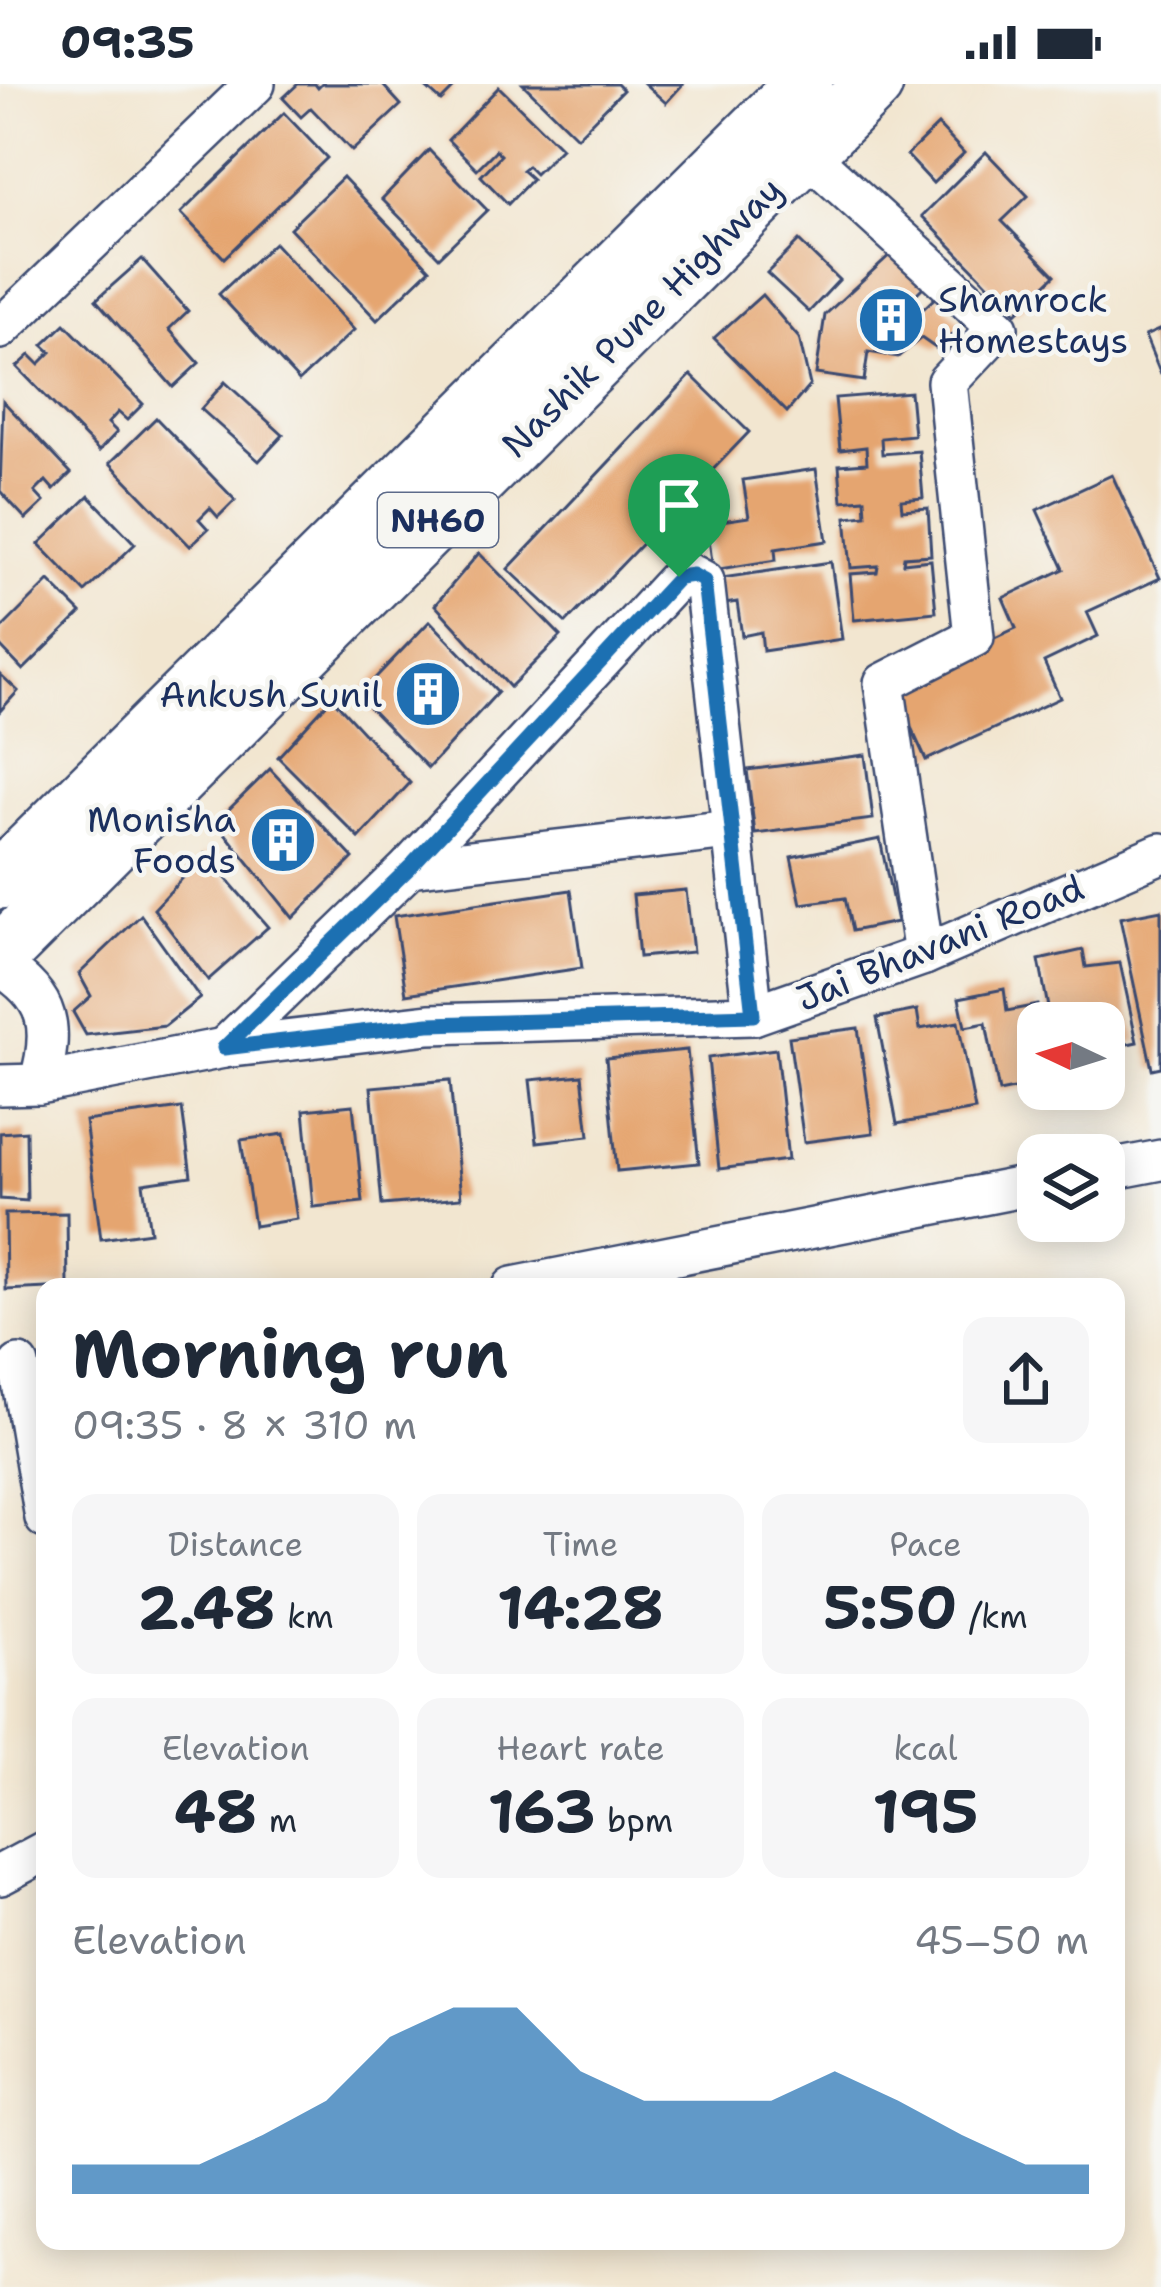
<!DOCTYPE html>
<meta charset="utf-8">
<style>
:root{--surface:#fff;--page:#f6f6f7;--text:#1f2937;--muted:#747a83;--accent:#1f6fb2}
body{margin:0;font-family:"Shantell Sans",sans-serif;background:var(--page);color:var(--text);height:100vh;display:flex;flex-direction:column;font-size:45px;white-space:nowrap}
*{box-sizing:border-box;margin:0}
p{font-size:39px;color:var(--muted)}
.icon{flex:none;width:66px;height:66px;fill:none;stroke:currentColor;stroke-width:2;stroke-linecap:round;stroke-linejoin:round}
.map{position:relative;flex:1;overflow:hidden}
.drawer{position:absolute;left:36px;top:1194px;width:1089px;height:972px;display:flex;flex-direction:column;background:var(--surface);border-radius:24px;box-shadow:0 6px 30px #0003}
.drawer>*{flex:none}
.needle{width:78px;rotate:274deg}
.tools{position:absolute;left:1017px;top:918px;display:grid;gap:24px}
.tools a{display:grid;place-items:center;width:108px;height:108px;border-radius:24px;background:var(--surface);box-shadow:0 6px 30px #0003;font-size:60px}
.pin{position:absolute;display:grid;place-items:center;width:102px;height:102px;color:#fff;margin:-123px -51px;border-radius:50% 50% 50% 0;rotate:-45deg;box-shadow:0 0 12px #0007}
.pin .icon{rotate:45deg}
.round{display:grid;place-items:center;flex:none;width:126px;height:126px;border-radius:24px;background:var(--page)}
.overview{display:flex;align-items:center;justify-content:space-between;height:204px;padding:0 36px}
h1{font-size:66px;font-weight:700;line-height:90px}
.stats{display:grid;grid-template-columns:repeat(3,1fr);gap:18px;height:204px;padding:12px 36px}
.stats div{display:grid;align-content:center;border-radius:24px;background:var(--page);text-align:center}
.stats b{font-size:60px;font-weight:700}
.stats small{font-size:33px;font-weight:400}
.stats p{font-size:33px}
.chart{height:336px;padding:24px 36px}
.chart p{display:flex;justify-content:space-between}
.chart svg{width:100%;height:216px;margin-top:12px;fill:var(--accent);opacity:.7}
.status{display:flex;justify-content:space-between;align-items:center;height:84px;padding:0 60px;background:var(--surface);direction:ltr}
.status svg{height:33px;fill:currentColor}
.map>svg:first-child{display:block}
.building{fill:#e5a56f}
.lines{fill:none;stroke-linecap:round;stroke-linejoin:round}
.minor-casing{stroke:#3b4a6f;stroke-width:44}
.highway-casing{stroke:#3b4a6f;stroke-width:62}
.minor{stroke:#fff;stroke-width:39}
.highway{stroke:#fff;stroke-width:57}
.route-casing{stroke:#fff;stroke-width:24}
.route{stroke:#1f6fb2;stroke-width:15}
.labels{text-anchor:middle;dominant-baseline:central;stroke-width:9;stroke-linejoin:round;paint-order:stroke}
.shield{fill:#f6f6f2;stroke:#5d6b8a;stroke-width:3}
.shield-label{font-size:33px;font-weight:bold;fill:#1b2f5e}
.poi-label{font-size:36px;fill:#1b2f5e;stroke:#f6f6f2;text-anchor:end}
.street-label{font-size:36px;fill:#1b2f5e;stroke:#f6f6f2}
</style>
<div class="status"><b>09:35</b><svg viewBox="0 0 49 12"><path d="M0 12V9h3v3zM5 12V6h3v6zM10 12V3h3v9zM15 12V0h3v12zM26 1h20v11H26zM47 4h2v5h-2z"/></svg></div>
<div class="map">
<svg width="1161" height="2203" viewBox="0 0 1161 2203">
<rect width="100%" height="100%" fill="#f6f6f2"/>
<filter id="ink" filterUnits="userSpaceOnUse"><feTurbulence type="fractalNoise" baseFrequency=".00833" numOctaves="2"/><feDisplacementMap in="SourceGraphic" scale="24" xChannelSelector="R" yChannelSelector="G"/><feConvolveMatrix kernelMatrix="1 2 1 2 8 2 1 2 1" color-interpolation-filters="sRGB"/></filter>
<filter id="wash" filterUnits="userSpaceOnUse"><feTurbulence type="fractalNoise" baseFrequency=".004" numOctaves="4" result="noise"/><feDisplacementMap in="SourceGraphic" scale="48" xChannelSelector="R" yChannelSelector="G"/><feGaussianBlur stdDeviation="2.7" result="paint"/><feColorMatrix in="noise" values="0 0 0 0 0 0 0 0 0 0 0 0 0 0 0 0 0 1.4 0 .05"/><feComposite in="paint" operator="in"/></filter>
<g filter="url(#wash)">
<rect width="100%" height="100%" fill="#f2e6d0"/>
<g id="blocks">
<g class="building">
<polygon points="298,0 315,0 318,4 322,0 382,0 401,21 352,67 311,24 301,33 283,14"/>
<polygon points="422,0 448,0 453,5 441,17"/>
<polygon points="523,0 617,0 623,6 577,53"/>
<polygon points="645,0 683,0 666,19"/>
<polygon points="499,3 561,64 535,90 527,82 522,86 532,95 508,120 481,92 501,71 496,66 477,85 448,56"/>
<polygon points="284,29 327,74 224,174 181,129"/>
<polygon points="938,41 964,69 933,99 907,71"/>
<polygon points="429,66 487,126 439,173 382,115"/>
<polygon points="986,68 1028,112 1002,137 1055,191 1016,229 922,132"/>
<polygon points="343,93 430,185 377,236 290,144"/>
<polygon points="799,157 839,196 809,228 767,189"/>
<polygon points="274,159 354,246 299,297 219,210"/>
<polygon points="893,168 924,202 912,214 922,226 937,212 963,241 937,265 921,254 898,273 868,268 864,297 816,290 825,231"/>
<polygon points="142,175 188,227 169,245 199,279 173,303 96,216"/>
<polygon points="762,211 799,254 810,301 787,328 714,254"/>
<polygon points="65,240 143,320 127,336 118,328 108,339 117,348 99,367 17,283 30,271 39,280 51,268 43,261"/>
<polygon points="1161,245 1161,291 1145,252"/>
<polygon points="691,291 749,348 566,539 508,485"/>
<polygon points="225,298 283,351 259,377 201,325"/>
<polygon points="910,308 914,351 881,354 882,370 919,367 923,414 901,416 902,426 928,424 931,471 904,473 903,479 931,476 936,528 854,536 850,490 877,488 878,482 851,484 846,433 866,431 865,415 842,417 839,381 867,379 866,363 840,366 835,314"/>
<polygon points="3,317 71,389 54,406 46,397 35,408 44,418 26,435 0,407"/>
<polygon points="156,334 235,416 218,433 210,424 199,435 208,445 190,462 110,379"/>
<polygon points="816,385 827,457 775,465 776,476 713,486 707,439 749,433 743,396"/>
<polygon points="1112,391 1160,494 1087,528 1098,552 1044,578 1060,614 926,676 892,602 1016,544 1003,514 1064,485 1037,426"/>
<polygon points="89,412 135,460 85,508 39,460"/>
<polygon points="479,469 561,552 510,603 435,521"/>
<polygon points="831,478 842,555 763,567 761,548 742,552 737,518 719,521 715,495"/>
<polygon points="49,497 81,529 23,586 0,562 0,546"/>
<polygon points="430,537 498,608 428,684 358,612"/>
<polygon points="0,590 18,607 0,627"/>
<polygon points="332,614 410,699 359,754 278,673"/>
<polygon points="865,671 873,735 755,750 747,686"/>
<polygon points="270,685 353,774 293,834 216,738"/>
<polygon points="880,755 897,838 852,847 845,814 801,820 791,773"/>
<polygon points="205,770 268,843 208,896 154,825"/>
<polygon points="571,806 582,884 406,910 394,832"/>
<polygon points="686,806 693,868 639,873 633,811"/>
<polygon points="1161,826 1161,983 1152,985 1120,834"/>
<polygon points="141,831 200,914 165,942 86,951 73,928 91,912 79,890"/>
<polygon points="1083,866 1086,883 1120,879 1137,958 1104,965 1104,939 1051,939 1039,876"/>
<polygon points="1004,905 1007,927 1037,921 1041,939 1038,939 1038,1000 999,1008 986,939 965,943 959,914"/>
<polygon points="917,926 920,945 958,938 975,1026 897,1040 877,934"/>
<polygon points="858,944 873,1049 804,1058 789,953"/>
<polygon points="776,965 788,1076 719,1085 708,974"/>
<polygon points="687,966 699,1079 617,1087 606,974"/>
<polygon points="582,991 589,1052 537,1058 530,996"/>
<polygon points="450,996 461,1114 382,1121 371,1003"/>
<polygon points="353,1021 363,1118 313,1123 304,1026"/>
<polygon points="182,1024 191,1092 143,1099 150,1148 101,1155 85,1037"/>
<polygon points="26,1047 27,1117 0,1115 0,1049"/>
<polygon points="284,1050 297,1135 254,1142 241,1056"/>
<polygon points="67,1129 68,1203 6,1206 5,1130"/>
</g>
</g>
</g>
<g filter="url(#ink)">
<use href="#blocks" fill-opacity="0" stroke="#3b4a6f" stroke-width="3"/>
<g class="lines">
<defs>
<g id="minor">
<polyline points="806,69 998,244 947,298 974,553 884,599 924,871"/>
<polyline points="0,245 255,0"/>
<polyline points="410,783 679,493 693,491 704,497 753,931"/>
<path d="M0,882C51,913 55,945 39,1000"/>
<polyline points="224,964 410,783 730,746"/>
<polyline points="0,1001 39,1000 224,964 429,940 753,931 924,871 1161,769"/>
<polyline points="1104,1087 1161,1076"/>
<polyline points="513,1203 1038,1100"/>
<polyline points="19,1281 45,1434"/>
<polyline points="0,1791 45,1767"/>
</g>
<g id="highway">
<polyline points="0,796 804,0"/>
<polyline points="0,871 874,0"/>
</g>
</defs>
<use href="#minor" class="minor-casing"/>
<use href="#highway" class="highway-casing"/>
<use href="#minor" class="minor"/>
<use href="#highway" class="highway"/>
</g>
</g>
<g class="lines" filter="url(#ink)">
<defs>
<polygon id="route" points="693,491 704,497 753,931 429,940 224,964 410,783 679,493"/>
</defs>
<use href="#route" class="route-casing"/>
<use href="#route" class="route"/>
</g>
<defs>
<symbol id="building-disc" viewBox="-11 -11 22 22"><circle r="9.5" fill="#1f6fb2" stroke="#f6f6f2"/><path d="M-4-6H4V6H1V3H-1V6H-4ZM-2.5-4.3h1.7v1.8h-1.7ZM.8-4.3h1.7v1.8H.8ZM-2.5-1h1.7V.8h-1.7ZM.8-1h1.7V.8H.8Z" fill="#fff"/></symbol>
</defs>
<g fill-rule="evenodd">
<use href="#building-disc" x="853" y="198" width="76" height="76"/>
<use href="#building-disc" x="390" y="572" width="76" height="76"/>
<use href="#building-disc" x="245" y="718" width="76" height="76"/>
</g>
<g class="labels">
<rect class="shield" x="378" y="409" width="120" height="54" rx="9"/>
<g class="shield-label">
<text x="438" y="436">NH60</text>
</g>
<g class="poi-label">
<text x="938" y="215" text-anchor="start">Shamrock<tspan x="938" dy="41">Homestays</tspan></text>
<text x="382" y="610">Ankush Sunil</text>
<text x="236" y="735">Monisha<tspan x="236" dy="41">Foods</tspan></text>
</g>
<g class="street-label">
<text transform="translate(642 233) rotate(-45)">Nashik Pune Highway</text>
<text transform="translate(940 859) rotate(-22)">Jai Bhavani Road</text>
</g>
</g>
</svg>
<div class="tools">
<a><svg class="needle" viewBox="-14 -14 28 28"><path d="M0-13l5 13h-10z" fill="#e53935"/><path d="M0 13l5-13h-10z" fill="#747a83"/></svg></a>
<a><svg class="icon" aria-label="layers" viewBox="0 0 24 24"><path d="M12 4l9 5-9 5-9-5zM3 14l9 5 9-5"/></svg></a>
</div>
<div class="pin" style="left:679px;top:493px;background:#1e9e55"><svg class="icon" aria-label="arrive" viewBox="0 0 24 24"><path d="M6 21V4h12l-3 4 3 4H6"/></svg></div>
<section class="drawer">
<div class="overview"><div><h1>Morning run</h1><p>09:35 · 8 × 310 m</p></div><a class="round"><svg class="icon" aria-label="share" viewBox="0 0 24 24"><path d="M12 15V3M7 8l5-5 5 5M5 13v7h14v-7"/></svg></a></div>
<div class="stats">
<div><p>Distance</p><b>2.48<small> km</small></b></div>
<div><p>Time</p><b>14:28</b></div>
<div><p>Pace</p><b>5:50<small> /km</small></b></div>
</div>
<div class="stats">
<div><p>Elevation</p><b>48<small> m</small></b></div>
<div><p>Heart rate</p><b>163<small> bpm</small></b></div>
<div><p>kcal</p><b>195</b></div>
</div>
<div class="chart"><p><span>Elevation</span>45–50 m</p>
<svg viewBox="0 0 160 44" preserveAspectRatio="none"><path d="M0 44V38L10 38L20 38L30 32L40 25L50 12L60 6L70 6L80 19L90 25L100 25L110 25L120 19L130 25L140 32L150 38L160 38V44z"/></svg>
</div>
</section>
</div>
